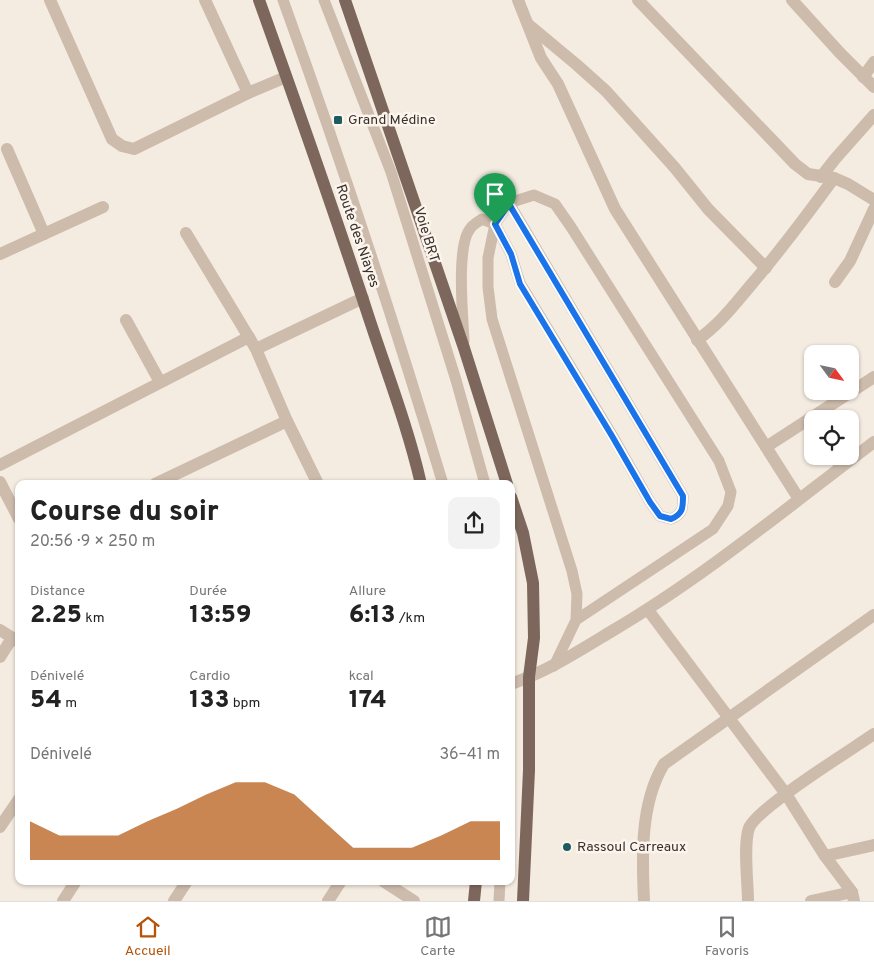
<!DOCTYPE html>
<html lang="fr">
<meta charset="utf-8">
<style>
:root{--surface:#fff;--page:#f2f2f2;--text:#222;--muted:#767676;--line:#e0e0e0;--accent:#b45309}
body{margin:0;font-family:Overpass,sans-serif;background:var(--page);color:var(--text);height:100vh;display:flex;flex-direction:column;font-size:19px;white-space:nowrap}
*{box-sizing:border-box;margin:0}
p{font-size:16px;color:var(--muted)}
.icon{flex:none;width:28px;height:28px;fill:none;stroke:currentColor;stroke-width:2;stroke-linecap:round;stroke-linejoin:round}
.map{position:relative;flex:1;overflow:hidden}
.panel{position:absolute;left:15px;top:480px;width:500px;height:405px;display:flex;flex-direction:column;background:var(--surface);border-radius:10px;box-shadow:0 1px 4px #0004}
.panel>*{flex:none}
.needle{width:32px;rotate:123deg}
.controls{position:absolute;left:804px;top:345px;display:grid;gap:10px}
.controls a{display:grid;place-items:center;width:55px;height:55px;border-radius:10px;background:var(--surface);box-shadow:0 1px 4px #0004;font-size:25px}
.pin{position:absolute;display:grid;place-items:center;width:42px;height:42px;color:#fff;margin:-51px -21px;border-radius:50% 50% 50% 0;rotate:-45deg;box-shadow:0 0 5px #0007}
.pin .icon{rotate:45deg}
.round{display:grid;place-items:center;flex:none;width:52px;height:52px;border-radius:10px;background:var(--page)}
.overview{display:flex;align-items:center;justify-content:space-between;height:85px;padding:0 15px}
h1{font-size:28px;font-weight:800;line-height:38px}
.metrics{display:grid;grid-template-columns:repeat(3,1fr);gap:8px;height:85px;padding:5px 15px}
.metrics div{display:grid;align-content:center}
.metrics b{font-size:25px;font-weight:800}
.metrics small{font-size:14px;font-weight:400}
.metrics p{font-size:14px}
.chart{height:140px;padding:10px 15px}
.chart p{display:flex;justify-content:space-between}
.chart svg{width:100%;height:90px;margin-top:5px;fill:var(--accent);opacity:.7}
.menu{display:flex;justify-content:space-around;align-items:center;height:70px;border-top:1px solid var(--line);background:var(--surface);font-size:14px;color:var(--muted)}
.menu a{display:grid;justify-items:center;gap:2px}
.menu .on{color:var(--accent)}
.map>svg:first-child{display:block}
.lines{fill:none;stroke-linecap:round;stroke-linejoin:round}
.service{stroke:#cdbbac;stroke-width:11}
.minor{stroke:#cdbbac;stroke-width:12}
.tertiary{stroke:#cdbbac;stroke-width:12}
.primary{stroke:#7d675c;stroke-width:12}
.route-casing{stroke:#fff;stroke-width:10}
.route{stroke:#1a73e8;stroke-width:6}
.poi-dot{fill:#1f5a5e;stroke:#fbf5ee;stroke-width:2}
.labels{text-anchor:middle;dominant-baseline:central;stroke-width:5;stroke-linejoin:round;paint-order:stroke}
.poi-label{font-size:14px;fill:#3b302b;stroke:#fbf5ee;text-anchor:start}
.street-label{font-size:14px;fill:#3b302b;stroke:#fbf5ee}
</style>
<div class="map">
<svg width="874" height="901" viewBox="0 0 874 901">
<rect width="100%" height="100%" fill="#f4ebe1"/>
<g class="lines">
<g class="service">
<path d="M283,0C341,160 394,321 443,484"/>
<polyline points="324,0 391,172 456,380 485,484"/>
<path d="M464,341C463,318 456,246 470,229C472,225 478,222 482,219L495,224L511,254L520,283L612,435L650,502L660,516L671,519C683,514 683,508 683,496L509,203"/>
<polyline points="554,666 576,620 577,594 572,571 492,319 488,287 488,258 495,224 509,203 534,195 555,204 571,227 719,461 731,492 728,506 713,529 576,620"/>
<polyline points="499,901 500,881"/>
</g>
<g class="minor">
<polyline points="50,0 112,139 122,146 134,149 248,93 286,77"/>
<polyline points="205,0 248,93"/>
<polyline points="518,0 541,58 558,84 615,209 799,499"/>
<polyline points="638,0 795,164 808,174 834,178 848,184 874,200"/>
<polyline points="792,0 840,53 874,87"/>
<polyline points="529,25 577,65 606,91 675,168 708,209 766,268"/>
<polyline points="863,77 874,62"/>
<polyline points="7,149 44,234"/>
<polyline points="821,177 835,159 874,115"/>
<polyline points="186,233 256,349 363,298"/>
<polyline points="0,254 103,207"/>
<polyline points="835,282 850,261 874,209"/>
<polyline points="126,320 160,382"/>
<path d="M697,340C719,325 734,305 751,285C780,251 807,215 834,178"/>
<polyline points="256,349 287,421 318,484"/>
<polyline points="766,447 874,377"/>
<polyline points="834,456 841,467"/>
<polyline points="0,465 249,337"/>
<polyline points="0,482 19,519"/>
<polyline points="155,484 287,421"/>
<polyline points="648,610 786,794 825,856 852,892 854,901"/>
<polyline points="0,657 12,638"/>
<polyline points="0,827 19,799"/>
<polyline points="825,856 874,845"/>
<polyline points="63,901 76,881"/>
<polyline points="174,901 187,881"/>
<polyline points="328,901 341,881"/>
<path d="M644,901C642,857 640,803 664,764L874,615"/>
<path d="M748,901C748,882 743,845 749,828C757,808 851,750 874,734"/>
<polyline points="811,901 852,892"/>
</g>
<g class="tertiary">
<polyline points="0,630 19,642"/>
<path d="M511,684C548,671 579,651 612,631C705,576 788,507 874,442"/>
<polyline points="383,881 414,901"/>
</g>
<g class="primary">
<path d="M259,0C297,106 334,211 369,318C387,373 408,427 421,484"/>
<polyline points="345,0 464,348 507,484"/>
<polyline points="511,497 523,533 533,583 534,638 529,677 529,770 523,901"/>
<polyline points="474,901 476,881"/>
</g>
</g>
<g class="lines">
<defs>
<path id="route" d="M509,204L683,496C683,508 683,514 671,519L660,516L650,502L612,436L520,284L511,254L495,224Z"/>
</defs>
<use href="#route" class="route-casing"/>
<use href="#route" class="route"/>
</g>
<g class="poi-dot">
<rect x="333" y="115" width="10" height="10" rx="2.5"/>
<circle cx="567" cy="847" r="5"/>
</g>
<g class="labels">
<g class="poi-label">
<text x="348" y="120">Grand Médine</text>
<text x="577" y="847">Rassoul Carreaux</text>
</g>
<g class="street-label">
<text transform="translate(426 235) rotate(73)">Voie BRT</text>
<text transform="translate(357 236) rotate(71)">Route des Niayes</text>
</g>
</g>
</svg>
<div class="controls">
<a><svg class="needle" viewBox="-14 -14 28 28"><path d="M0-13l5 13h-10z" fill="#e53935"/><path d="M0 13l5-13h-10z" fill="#767676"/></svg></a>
<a><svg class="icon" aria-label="locate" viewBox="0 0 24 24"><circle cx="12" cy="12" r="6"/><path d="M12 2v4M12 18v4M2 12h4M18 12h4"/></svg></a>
</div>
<div class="pin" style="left:495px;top:224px;background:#1e9e55"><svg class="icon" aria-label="arrive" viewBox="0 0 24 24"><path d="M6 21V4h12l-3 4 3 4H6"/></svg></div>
<section class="panel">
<div class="overview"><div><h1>Course du soir</h1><p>20:56 · 9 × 250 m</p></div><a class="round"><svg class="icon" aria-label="share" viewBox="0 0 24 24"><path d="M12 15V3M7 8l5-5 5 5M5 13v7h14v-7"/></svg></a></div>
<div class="metrics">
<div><p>Distance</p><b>2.25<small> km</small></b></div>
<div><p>Durée</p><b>13:59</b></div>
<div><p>Allure</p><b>6:13<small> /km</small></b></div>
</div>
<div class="metrics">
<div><p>Dénivelé</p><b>54<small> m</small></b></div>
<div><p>Cardio</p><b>133<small> bpm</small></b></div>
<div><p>kcal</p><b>174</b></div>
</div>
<div class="chart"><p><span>Dénivelé</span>36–41 m</p>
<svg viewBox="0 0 160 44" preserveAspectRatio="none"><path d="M0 44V25L10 32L20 32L30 32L40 25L50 19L60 12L70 6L80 6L90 12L100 25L110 38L120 38L130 38L140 32L150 25L160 25V44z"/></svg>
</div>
</section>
</div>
<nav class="menu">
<a class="on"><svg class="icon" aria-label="home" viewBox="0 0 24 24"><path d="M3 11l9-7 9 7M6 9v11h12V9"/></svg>Accueil</a>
<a><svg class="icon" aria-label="map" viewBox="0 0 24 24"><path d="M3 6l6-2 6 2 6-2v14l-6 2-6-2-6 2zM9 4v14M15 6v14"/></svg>Carte</a>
<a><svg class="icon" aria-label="saved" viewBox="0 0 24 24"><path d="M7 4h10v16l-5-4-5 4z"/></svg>Favoris</a>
</nav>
